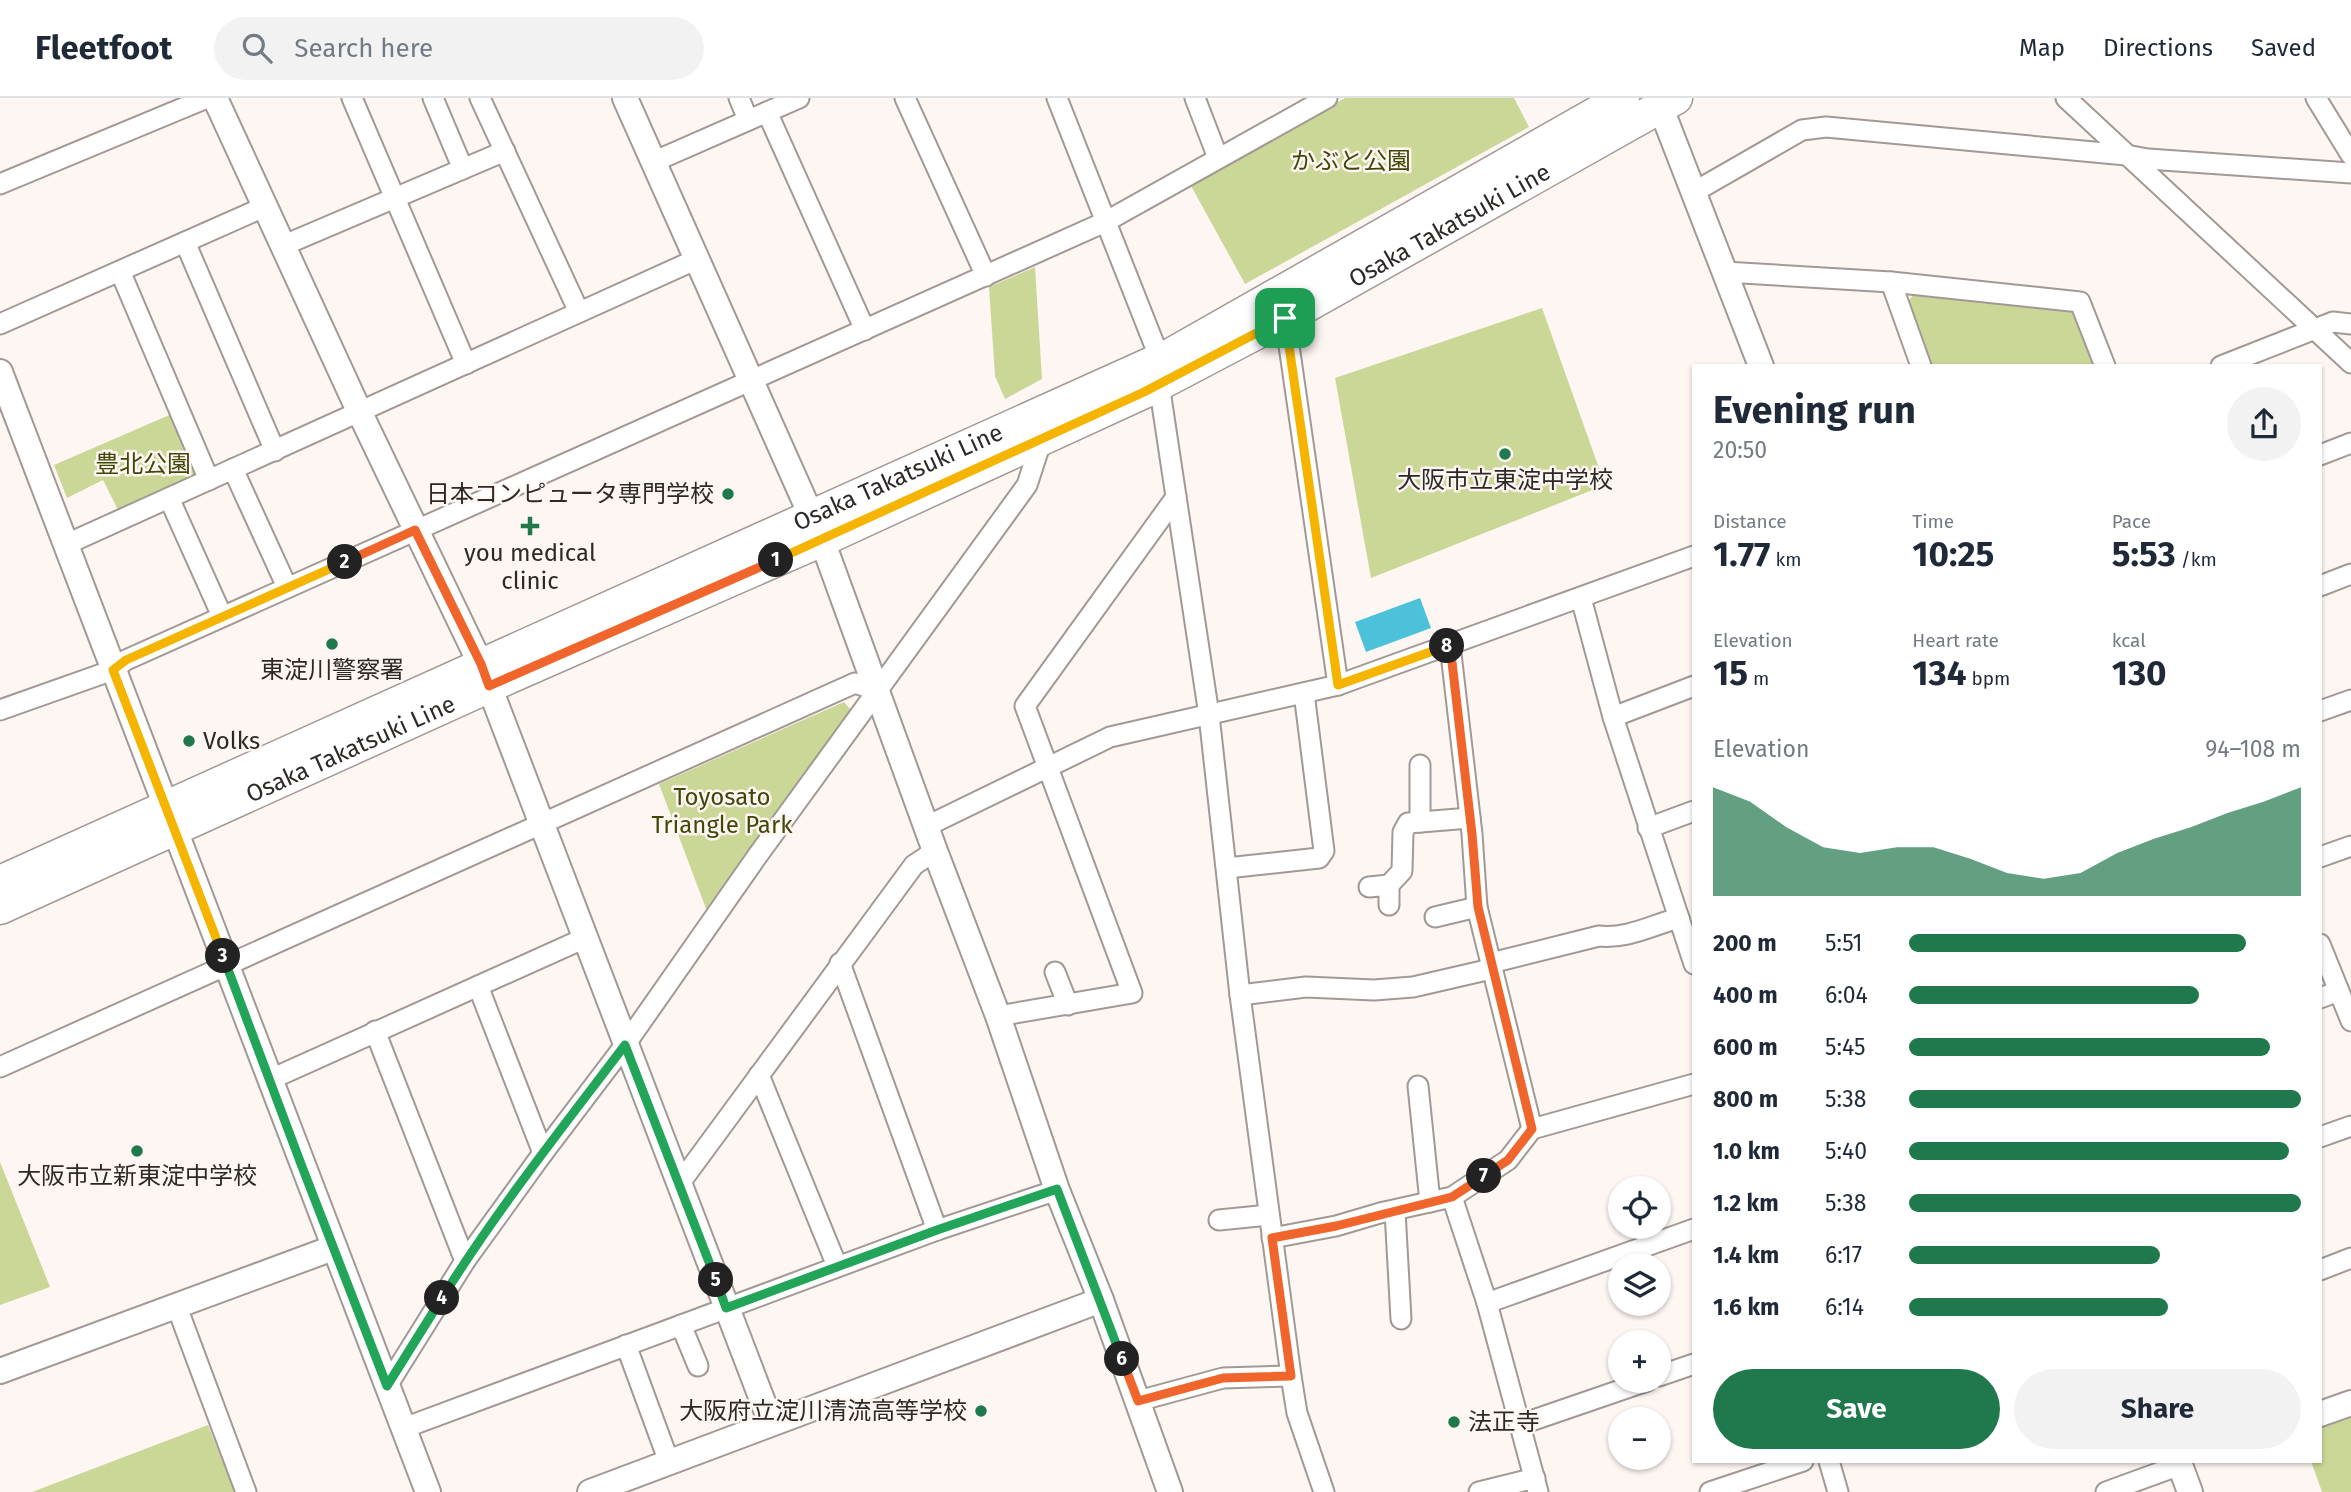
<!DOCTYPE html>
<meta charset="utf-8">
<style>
:root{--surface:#fff;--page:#f2f2f3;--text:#1f2937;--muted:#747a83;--line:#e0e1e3;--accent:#20794d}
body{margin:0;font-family:"Fira Sans","Noto Sans JP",sans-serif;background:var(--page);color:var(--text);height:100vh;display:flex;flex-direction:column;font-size:26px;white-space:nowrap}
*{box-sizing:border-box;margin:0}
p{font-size:23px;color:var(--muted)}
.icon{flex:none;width:38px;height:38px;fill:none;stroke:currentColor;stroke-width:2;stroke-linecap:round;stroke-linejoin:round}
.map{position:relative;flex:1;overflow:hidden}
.drawer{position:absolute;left:1692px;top:266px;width:630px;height:1099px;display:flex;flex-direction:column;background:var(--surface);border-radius:0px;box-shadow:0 2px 5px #0004}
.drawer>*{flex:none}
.fabs{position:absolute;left:1608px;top:1078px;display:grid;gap:14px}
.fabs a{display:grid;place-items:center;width:63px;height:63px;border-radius:50%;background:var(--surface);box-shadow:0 2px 5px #0004;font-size:35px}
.pin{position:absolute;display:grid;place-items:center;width:60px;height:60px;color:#fff;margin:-30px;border-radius:14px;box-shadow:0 4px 10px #0006}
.km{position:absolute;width:35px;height:35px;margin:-18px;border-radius:50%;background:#222;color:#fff;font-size:19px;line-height:35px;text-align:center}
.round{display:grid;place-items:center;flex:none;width:74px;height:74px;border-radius:37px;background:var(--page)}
.headline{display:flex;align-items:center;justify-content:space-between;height:119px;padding:0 21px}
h1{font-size:38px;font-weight:700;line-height:52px}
.stats{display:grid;grid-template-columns:repeat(3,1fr);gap:10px;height:119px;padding:7px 21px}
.stats div{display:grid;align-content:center}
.stats b{font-size:35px;font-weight:700}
.stats small{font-size:19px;font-weight:400}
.stats p{font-size:19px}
.chart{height:196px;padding:14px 21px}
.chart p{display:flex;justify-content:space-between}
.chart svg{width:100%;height:126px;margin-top:7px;fill:var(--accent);opacity:.7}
.button{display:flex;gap:14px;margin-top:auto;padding:14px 21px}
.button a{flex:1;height:80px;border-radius:42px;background:var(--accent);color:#fff;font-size:28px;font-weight:700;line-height:80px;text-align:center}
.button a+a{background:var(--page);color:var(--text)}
ul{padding:0 21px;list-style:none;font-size:23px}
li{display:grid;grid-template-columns:112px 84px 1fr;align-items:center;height:52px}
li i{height:18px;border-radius:9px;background:var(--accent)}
header{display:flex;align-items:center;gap:42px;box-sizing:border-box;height:98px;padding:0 35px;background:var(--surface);border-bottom:2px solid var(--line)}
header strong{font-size:33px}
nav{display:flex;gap:38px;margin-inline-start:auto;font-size:24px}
.search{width:490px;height:63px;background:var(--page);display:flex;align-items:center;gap:18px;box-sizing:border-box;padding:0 24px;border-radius:38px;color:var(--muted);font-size:26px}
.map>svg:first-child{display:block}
.green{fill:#cbd797}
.water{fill:#4cc2da}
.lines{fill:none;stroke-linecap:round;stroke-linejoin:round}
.minor-casing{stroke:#a29995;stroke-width:23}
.tertiary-casing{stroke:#a29995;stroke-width:28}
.primary-casing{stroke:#a29995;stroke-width:35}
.minor{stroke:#fff;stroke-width:19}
.tertiary{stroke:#fff;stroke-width:24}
.primary{stroke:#fff;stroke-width:32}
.split-1-casing{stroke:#fff;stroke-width:14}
.split-2-casing{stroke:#fff;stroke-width:14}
.split-3-casing{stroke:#fff;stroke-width:14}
.split-4-casing{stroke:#fff;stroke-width:14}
.split-5-casing{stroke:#fff;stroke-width:14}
.split-6-casing{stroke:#fff;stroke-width:14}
.split-7-casing{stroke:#fff;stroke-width:14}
.split-8-casing{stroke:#fff;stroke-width:14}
.split-9-casing{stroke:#fff;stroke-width:14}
.split-1{stroke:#f5b400;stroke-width:9}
.split-2{stroke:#f0652b;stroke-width:9}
.split-3{stroke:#f5b400;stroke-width:9}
.split-4{stroke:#22a559;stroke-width:9}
.split-5{stroke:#22a559;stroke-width:9}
.split-6{stroke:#22a559;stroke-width:9}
.split-7{stroke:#f0652b;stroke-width:9}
.split-8{stroke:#f0652b;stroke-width:9}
.split-9{stroke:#f5b400;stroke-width:9}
.poi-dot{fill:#20794d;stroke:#fef6f3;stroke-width:2.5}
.labels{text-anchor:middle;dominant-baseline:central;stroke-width:5;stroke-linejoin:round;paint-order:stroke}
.park-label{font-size:24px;fill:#404807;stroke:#fef6f3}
.street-label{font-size:24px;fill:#2d2927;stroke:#fef6f3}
.poi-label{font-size:24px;fill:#2d2927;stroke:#fef6f3}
</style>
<header>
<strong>Fleetfoot</strong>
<div class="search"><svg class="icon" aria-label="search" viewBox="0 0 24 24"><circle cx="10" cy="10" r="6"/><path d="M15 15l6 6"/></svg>Search here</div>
<nav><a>Map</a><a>Directions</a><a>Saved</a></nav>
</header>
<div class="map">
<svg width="2351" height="1394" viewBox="0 0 2351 1394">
<rect width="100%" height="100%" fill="#fef6f3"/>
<g class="green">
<polygon points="1345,0 1514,0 1529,29 1245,186 1190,86"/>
<polygon points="1035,169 1042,281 1005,301 995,278 989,189"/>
<polygon points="1913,197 2064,208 2076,216 2096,268 1930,268 1906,206"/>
<polygon points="1542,210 1605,387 1371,480 1335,280"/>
<polygon points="174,315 198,372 194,380 119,414 103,382 67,400 54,367"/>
<polygon points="844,604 853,614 708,816 659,686"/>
<polygon points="0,1064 50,1189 0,1207"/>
<polygon points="2351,1317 2351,1394 2322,1394 2311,1363 2320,1363 2321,1328"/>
<polygon points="208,1327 235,1394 32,1394"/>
</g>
<polygon class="water" points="1420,500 1431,530 1366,554 1355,524"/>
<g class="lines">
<defs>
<g id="minor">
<polyline points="352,0 466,266"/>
<polyline points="433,0 463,71"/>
<polyline points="480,0 579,214"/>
<polyline points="739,0 748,22"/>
<polyline points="905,0 986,178"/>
<polyline points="1057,0 1160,261 1159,286 1209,617 1240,897 1291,1278 1297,1315 1324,1394"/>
<polyline points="1195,0 1218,60"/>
<polyline points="2066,0 2351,265"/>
<polyline points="2316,0 2351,57"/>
<polyline points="767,14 865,232"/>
<polyline points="653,64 799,0"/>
<polyline points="0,86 207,0"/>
<polyline points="1694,94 1802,32 1826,29 2126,57 2148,61 2351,75"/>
<polyline points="185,144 275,353"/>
<polyline points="282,148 505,53"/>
<polyline points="120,173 209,382"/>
<polyline points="1725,174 1891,184 2080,204 2105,268"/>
<polyline points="1891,184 1921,268"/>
<polyline points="1285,220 1338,587"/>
<polyline points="0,226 264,109"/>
<polyline points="2221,268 2333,224 2351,226"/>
<polyline points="2320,357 2351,345"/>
<polyline points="233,371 287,489"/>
<polyline points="169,400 222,518"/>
<polyline points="67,446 697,161"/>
<polyline points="2320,488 2351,476"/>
<polyline points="1581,500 1613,619 1694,866"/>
<polyline points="1450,547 1472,736 1477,809 1532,1031"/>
<polyline points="0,612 113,572 126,562 1105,124 1327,0"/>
<polyline points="2320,613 2351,602"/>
<polyline points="1613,619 1694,588"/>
<polyline points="1420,724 1420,667"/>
<polyline points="927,728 1110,639 1338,587 1694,458"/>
<polyline points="1648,730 1694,713"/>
<polyline points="2320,759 2351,748"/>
<polyline points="1227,770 1319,760 1324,753 1304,595"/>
<polyline points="1389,787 1402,773 1403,734 1408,725 1470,720"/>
<polyline points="1369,789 1389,787 1389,807"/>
<polyline points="1435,819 1477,809"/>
<polyline points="2320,846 2351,923"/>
<polyline points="840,865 937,1132"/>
<polyline points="1055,874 1068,907"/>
<polyline points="478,888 543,1055"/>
<path d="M1240,897L1306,889L1374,892L1413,889L1491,871L1495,864L1599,838C1628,841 1652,827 1679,820"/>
<polyline points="2320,900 2339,893"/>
<polyline points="998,918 1132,895 1025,608 1176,399"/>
<polyline points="375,933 465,1163"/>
<polyline points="0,969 855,585 878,593"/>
<polyline points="759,977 837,1168"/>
<polyline points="269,982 585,840"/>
<polyline points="1418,988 1430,1104"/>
<polyline points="2320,1039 2351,1028"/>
<polyline points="680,1085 914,767 935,753"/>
<polyline points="1452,1099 1487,1205 1538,1394"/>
<polyline points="1395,1113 1401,1221"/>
<polyline points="1219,1122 1269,1117"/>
<polyline points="1272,1140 1336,1128 1380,1115 1452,1099 1508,1062 1532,1031 1694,986"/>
<polyline points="2320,1172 2351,1160"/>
<polyline points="1487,1205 1694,1131"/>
<polyline points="177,1209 246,1394"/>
<polyline points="681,1227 698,1268"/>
<polyline points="626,1247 669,1364"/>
<polyline points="1659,1278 1694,1266"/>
<polyline points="387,1288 465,1163 543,1055 625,947 758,757 1027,387 1042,341"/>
<polyline points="1138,1303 1223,1280 1291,1278"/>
<polyline points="1519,1327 1647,1283"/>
<polyline points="404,1330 937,1132 1057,1092"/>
<polyline points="1829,1363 1838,1394"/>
<polyline points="1479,1394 1535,1380"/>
<polyline points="1710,1394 1803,1363"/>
<polyline points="2106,1394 2180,1367"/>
</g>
<g id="tertiary">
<polyline points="215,0 360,315 481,567 771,1325"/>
<polyline points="625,0 822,442 935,753 998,918 1057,1092 1101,1202 1170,1394"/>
<polyline points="1657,0 1761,268"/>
<polyline points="0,274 428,1394"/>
<polyline points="0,1273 333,1150"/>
<polyline points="2320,1316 2351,1305"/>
<polyline points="2180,1367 2190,1394"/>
<polyline points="590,1394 1101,1202"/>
</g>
<g id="primary">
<path id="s1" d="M0,784L1172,256L1623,0"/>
<path id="s2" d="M0,810L512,578L822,442L1144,294L1285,220L1676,0"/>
</g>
</defs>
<use href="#minor" class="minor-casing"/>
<use href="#tertiary" class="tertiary-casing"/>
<use href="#primary" class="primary-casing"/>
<use href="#minor" class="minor"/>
<use href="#tertiary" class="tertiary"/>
<use href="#primary" class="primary"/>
</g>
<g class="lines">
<defs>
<polyline id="split-1" points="776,462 1144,294 1285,220"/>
<polyline id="split-2" points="345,464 415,432 481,566 489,588 776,462"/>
<polyline id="split-3" points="223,858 113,572 126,562 345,464"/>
<polyline id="split-4" points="223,858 301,1066 387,1288 442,1200"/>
<path id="split-5" d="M442,1200C497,1112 562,1030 625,947L716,1182"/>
<polyline id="split-6" points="716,1182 726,1210 937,1132 1057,1091 1122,1261"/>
<polyline id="split-7" points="1122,1261 1138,1303 1223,1280 1291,1278 1272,1140 1336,1128 1452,1099 1484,1078"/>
<polyline id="split-8" points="1447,548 1450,547 1472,736 1478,809 1532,1031 1508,1062 1484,1078"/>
<polyline id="split-9" points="1285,220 1338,587 1447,548"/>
</defs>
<use href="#split-1" class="split-1-casing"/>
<use href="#split-2" class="split-2-casing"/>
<use href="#split-3" class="split-3-casing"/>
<use href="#split-4" class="split-4-casing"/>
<use href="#split-5" class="split-5-casing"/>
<use href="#split-6" class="split-6-casing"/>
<use href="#split-7" class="split-7-casing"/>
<use href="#split-8" class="split-8-casing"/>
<use href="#split-9" class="split-9-casing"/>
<use href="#split-1" class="split-1"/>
<use href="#split-2" class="split-2"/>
<use href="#split-3" class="split-3"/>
<use href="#split-4" class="split-4"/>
<use href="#split-5" class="split-5"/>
<use href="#split-6" class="split-6"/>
<use href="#split-7" class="split-7"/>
<use href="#split-8" class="split-8"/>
<use href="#split-9" class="split-9"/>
</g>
<g class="poi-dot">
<circle cx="1505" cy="356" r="7"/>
<circle cx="728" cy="396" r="7"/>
<path d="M526.5 417.5h7v7h7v7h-7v7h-7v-7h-7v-7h7z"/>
<circle cx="332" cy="546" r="7"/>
<circle cx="189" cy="643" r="7"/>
<circle cx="137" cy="1053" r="7"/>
<circle cx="981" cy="1313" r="7"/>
<circle cx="1454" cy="1324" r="7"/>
</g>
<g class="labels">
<g class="park-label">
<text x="1351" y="63">かぶと公園</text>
<text x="143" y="366">豊北公園</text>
<text x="722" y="699">Toyosato<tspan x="722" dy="28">Triangle Park</tspan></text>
</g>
<g class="street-label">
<text stroke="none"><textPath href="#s2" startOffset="1603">Osaka Takatsuki Line</textPath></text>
<text stroke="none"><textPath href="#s1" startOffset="985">Osaka Takatsuki Line</textPath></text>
<text stroke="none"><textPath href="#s2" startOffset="385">Osaka Takatsuki Line</textPath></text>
</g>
<g class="poi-label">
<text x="1505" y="382">大阪市立東淀中学校</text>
<text x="714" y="396" text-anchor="end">日本コンピュータ専門学校</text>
<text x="530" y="455">you medical<tspan x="530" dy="28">clinic</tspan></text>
<text x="332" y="572">東淀川警察署</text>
<text x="203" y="643" text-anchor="start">Volks</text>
<text x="137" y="1078">大阪市立新東淀中学校</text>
<text x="967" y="1313" text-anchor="end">大阪府立淀川清流高等学校</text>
<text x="1468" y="1324" text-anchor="start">法正寺</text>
</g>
</g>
</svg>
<div class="fabs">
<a><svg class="icon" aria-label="locate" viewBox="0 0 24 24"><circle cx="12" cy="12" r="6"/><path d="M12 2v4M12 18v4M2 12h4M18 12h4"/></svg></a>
<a><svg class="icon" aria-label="layers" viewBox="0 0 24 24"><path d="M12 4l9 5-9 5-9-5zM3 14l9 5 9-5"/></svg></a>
<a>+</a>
<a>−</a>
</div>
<div class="pin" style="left:1285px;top:220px;background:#1e9e55"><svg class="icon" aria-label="arrive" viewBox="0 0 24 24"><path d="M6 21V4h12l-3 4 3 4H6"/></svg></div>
<b class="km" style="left:776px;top:462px">1</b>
<b class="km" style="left:345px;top:464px">2</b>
<b class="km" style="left:223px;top:858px">3</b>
<b class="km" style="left:442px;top:1200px">4</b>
<b class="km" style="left:716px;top:1182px">5</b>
<b class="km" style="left:1122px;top:1261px">6</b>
<b class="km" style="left:1484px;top:1078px">7</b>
<b class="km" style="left:1447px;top:548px">8</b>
<section class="drawer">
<div class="headline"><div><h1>Evening run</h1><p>20:50</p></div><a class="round"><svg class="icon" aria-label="share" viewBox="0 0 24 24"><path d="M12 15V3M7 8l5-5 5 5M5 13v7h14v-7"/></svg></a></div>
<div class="stats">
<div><p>Distance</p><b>1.77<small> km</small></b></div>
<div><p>Time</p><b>10:25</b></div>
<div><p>Pace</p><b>5:53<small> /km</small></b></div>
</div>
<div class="stats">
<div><p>Elevation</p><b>15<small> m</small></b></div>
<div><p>Heart rate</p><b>134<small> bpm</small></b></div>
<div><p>kcal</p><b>130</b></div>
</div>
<div class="chart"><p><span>Elevation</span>94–108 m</p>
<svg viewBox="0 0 160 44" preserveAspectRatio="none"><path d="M0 44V6L10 11L20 20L30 27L40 29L50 27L60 27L70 31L80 36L90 38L100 36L110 29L120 24L130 20L140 15L150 11L160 6V44z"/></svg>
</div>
<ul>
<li><b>200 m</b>5:51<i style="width:86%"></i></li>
<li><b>400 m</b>6:04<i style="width:74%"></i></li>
<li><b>600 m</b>5:45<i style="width:92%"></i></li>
<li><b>800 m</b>5:38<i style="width:100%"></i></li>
<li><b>1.0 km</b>5:40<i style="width:97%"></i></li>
<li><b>1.2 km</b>5:38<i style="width:100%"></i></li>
<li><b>1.4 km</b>6:17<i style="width:64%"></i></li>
<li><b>1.6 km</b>6:14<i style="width:66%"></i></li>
</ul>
<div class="button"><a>Save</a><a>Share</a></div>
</section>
</div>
